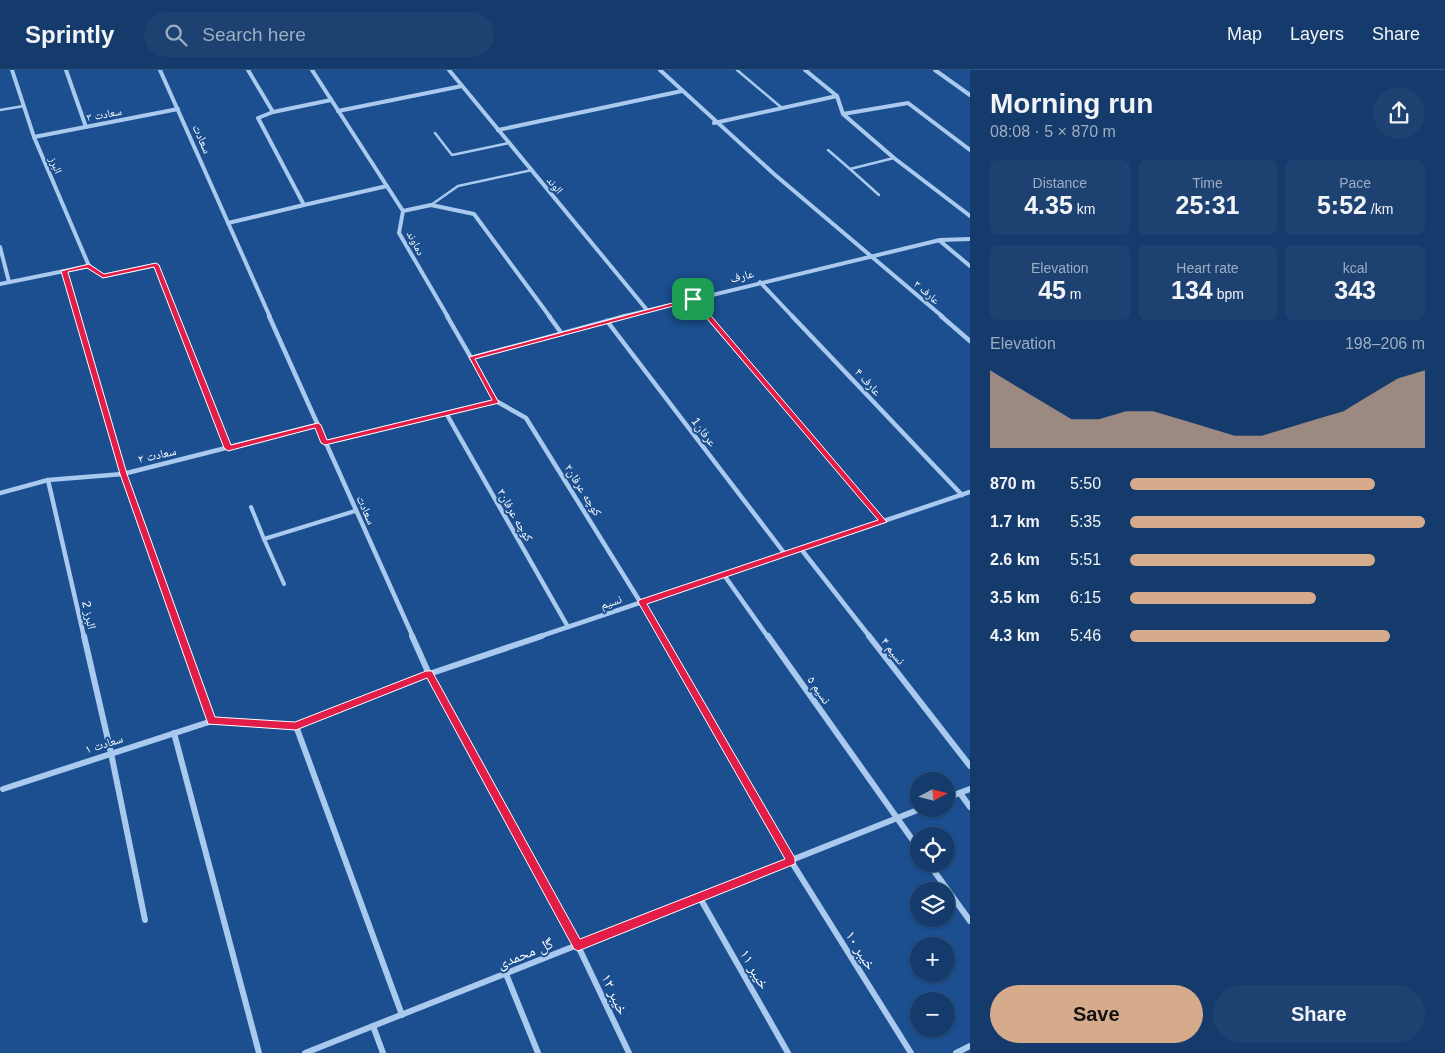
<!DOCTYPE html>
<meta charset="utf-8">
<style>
:root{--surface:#143b6b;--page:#1d4271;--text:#f1f3f6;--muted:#9dadc1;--line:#33557e;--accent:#d6ab8b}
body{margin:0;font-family:Helvetica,"Noto Naskh Arabic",sans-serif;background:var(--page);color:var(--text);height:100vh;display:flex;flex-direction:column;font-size:19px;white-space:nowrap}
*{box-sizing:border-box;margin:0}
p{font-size:16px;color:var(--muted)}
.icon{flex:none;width:28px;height:28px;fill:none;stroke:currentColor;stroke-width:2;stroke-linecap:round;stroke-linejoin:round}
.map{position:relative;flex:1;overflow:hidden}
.sheet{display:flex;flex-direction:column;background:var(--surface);width:475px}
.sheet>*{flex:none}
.needle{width:32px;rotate:83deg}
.controls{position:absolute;left:910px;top:702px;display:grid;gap:10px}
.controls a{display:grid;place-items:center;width:45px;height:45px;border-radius:50%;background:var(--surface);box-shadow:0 1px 4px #0004,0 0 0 1px var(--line);font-size:25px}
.pin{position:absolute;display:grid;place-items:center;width:42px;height:42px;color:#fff;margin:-21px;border-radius:10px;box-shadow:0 2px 8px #0006}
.round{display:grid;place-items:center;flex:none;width:52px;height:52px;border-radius:26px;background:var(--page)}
.overview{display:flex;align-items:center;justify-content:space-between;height:85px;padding:0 20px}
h1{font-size:28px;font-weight:800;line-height:38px}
.metrics{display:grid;grid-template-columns:repeat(3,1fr);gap:8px;height:85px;padding:5px 20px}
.metrics div{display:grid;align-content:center;border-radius:8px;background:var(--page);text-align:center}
.metrics b{font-size:25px;font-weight:800}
.metrics small{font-size:14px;font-weight:400}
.metrics p{font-size:14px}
.chart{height:140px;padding:10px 20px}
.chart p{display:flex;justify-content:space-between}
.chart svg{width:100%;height:90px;margin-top:5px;fill:var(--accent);opacity:.7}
.cta{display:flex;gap:10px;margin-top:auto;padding:10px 20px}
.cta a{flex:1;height:58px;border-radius:30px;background:var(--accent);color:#111;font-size:20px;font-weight:800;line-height:58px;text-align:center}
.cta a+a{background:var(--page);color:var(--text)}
ul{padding:0 20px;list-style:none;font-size:16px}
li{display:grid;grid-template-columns:80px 60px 1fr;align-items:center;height:38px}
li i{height:12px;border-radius:6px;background:var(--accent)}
header{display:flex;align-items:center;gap:30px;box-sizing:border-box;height:70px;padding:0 25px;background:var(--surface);border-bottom:1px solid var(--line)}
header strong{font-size:24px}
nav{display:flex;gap:28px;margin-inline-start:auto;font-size:18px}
.search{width:350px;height:45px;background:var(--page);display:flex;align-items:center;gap:12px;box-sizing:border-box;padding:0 18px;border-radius:28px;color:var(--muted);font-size:19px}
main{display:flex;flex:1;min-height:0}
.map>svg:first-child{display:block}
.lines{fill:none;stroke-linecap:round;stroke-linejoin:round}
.service-far1{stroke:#a9c9ee;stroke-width:2.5}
.service{stroke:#a9c9ee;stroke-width:4}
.minor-far2{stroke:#a9c9ee;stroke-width:4}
.minor-far1{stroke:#a9c9ee;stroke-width:4.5}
.minor{stroke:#a9c9ee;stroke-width:6}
.route{fill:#e11d48;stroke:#fff;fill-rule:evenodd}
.labels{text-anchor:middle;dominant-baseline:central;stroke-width:4;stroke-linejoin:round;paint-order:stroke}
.far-street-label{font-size:11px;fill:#fff;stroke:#1b4f8f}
.street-label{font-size:12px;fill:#fff;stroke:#1b4f8f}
.near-street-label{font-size:15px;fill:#fff;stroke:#1b4f8f}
</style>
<header>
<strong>Sprintly</strong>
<div class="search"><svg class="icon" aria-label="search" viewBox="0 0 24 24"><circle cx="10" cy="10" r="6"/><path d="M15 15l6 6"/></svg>Search here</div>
<nav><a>Map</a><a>Layers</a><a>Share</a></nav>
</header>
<main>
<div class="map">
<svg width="970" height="983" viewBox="0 0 970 983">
<rect width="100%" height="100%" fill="#1b4f8f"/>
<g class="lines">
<g class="service-far1">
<polyline points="737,0 782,38"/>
<polyline points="0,40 24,36"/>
<polyline points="435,63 452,85 509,73"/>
<polyline points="828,80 850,99"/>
<polyline points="879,125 850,99 894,88"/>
<polyline points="431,135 458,116 532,100"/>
</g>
<g class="service">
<polyline points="251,437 264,469"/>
<polyline points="284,514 264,469 355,441"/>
</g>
<g class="minor-far2">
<polyline points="12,0 34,67 89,196"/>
<polyline points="66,0 86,57"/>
<polyline points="160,0 270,247"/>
<polyline points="248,0 273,42 331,30"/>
<polyline points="312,0 403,141 399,163 448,247"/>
<polyline points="449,0 647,240"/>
<polyline points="660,0 774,104 943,247"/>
<polyline points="805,0 837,26 843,44 894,88 970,146"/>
<polyline points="935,0 970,25"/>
<polyline points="338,41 462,16"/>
<polyline points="843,44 908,33 970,80"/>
<polyline points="714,53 837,26"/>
<polyline points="498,60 682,21"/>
<polyline points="34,67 178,39"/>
<polyline points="304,135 387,116"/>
<polyline points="403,141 431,135 474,144 550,247"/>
<polyline points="228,153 304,135 258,48 273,42"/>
<polyline points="940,171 970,196"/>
<polyline points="0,177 9,212"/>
<polyline points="64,201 77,247"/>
<polyline points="760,212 793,247"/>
<polyline points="0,214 89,196 103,206 156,195 176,247"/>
<polyline points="693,229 708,247"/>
<polyline points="621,247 940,170 970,169"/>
</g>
<g class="minor-far1">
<polyline points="77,246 123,404 182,567"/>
<polyline points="176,246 228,378"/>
<polyline points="269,246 413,567"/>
<polyline points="447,246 496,331"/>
<polyline points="549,246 562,264"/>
<polyline points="707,246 883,451"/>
<polyline points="792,246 962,425"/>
<polyline points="941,246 970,271"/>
<polyline points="607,251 785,484"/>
<polyline points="471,288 626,246"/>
<polyline points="496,331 526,348 662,567"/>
<polyline points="446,343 568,557"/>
<polyline points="325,373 496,331"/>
<polyline points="48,410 84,567"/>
<polyline points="0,423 48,410 123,404 317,355"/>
<polyline points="801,479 870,567"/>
<polyline points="724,505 768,567"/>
<polyline points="538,567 970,422"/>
</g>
<g class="minor">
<polyline points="84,566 111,683 145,850"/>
<polyline points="181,566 212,651"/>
<polyline points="412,566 429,604 578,876 629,983"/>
<polyline points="662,566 791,791 911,983"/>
<polyline points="768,566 919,779"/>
<polyline points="869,566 970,696"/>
<polyline points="296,656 402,945"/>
<polyline points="174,663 259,983"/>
<polyline points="3,719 212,651 296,656 429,604 542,566"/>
<polyline points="960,723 970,737"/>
<polyline points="946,728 970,719"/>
<polyline points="929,794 970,851"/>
<polyline points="700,828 788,983"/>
<polyline points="506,904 538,983"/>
<polyline points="373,956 383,983"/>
<polyline points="305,983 920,739"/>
<polyline points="956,983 970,976"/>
</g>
</g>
<path class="route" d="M156,193L159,195L231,375L318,353L321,355L327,370L492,330L469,287L695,227L887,452L647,534L795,788V794L578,881L574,879L427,608L296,660L208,654L120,404L61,201L89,194L104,204ZM154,197L224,378L228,381L315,358L321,373L325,375L499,333L475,289L692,231L878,450L639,530L638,532L785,789L580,869L432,601H426L295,652L215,647L127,404L68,202L87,198L103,208Z"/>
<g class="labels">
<g class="far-street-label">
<text transform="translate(104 44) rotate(-11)">سعادت ۳</text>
<text transform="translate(56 95) rotate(67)">البرز</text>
<text transform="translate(555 115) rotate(50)">الوند</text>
<text transform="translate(416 173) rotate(62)">دماوند</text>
<text transform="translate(927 222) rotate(41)">عارف ۳</text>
</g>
<g class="street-label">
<text transform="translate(202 69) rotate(66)">سعادت</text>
<text transform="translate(742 206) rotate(-14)">عارف</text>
<text transform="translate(868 312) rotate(47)">عارف ۴</text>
<text transform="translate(704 362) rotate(53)">عرفان1</text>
<text transform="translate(157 385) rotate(-13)">سعادت ۲</text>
<text transform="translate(583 420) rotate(58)">کوچه عرفان۲</text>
<text transform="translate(366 440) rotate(66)">سعادت</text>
<text transform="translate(515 445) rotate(60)">کوچه عرفان۳</text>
<text transform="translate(611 532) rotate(-19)">نسیم</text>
<text transform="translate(89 545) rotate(77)">البرز 2</text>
<text transform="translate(893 581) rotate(52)">نسیم ۴</text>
<text transform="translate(819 620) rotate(55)">نسیم ۵</text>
<text transform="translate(104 674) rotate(-18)">سعادت ۱</text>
</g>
<g class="near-street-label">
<text transform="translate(861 880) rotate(58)">خیبر ۱۰</text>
<text transform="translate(525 883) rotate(-22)">گل محمدی</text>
<text transform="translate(755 899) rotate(60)">خیبر ۱۱</text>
<text transform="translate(615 924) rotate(65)">خیبر ۱۲</text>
</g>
</g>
</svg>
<div class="controls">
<a><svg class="needle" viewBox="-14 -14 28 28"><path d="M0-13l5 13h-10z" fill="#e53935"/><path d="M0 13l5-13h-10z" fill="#9dadc1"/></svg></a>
<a><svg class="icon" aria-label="locate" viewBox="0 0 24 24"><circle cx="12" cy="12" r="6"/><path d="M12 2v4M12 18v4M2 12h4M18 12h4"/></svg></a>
<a><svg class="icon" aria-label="layers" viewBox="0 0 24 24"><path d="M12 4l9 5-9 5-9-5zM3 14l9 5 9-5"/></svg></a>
<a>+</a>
<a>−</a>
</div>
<div class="pin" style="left:693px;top:229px;background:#1e9e55"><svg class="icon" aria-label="arrive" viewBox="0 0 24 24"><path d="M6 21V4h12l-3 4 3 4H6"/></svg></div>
</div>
<section class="sheet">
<div class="overview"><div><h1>Morning run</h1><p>08:08 · 5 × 870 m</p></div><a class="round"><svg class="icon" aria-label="share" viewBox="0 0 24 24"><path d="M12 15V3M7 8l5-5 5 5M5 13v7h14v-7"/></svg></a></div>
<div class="metrics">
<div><p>Distance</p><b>4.35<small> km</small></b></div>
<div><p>Time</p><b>25:31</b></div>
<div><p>Pace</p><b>5:52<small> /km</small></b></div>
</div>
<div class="metrics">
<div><p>Elevation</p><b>45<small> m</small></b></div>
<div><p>Heart rate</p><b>134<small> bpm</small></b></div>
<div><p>kcal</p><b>343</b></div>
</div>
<div class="chart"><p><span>Elevation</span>198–206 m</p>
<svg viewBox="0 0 160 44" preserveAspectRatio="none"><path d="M0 44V6L10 14L20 22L30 30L40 30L50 26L60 26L70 30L80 34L90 38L100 38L110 34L120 30L130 26L140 18L150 10L160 6V44z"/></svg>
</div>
<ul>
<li><b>870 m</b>5:50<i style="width:83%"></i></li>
<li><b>1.7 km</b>5:35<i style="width:100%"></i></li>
<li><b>2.6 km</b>5:51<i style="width:83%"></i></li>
<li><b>3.5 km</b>6:15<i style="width:63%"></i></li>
<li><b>4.3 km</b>5:46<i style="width:88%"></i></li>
</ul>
<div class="cta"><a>Save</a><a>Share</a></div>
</section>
</main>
